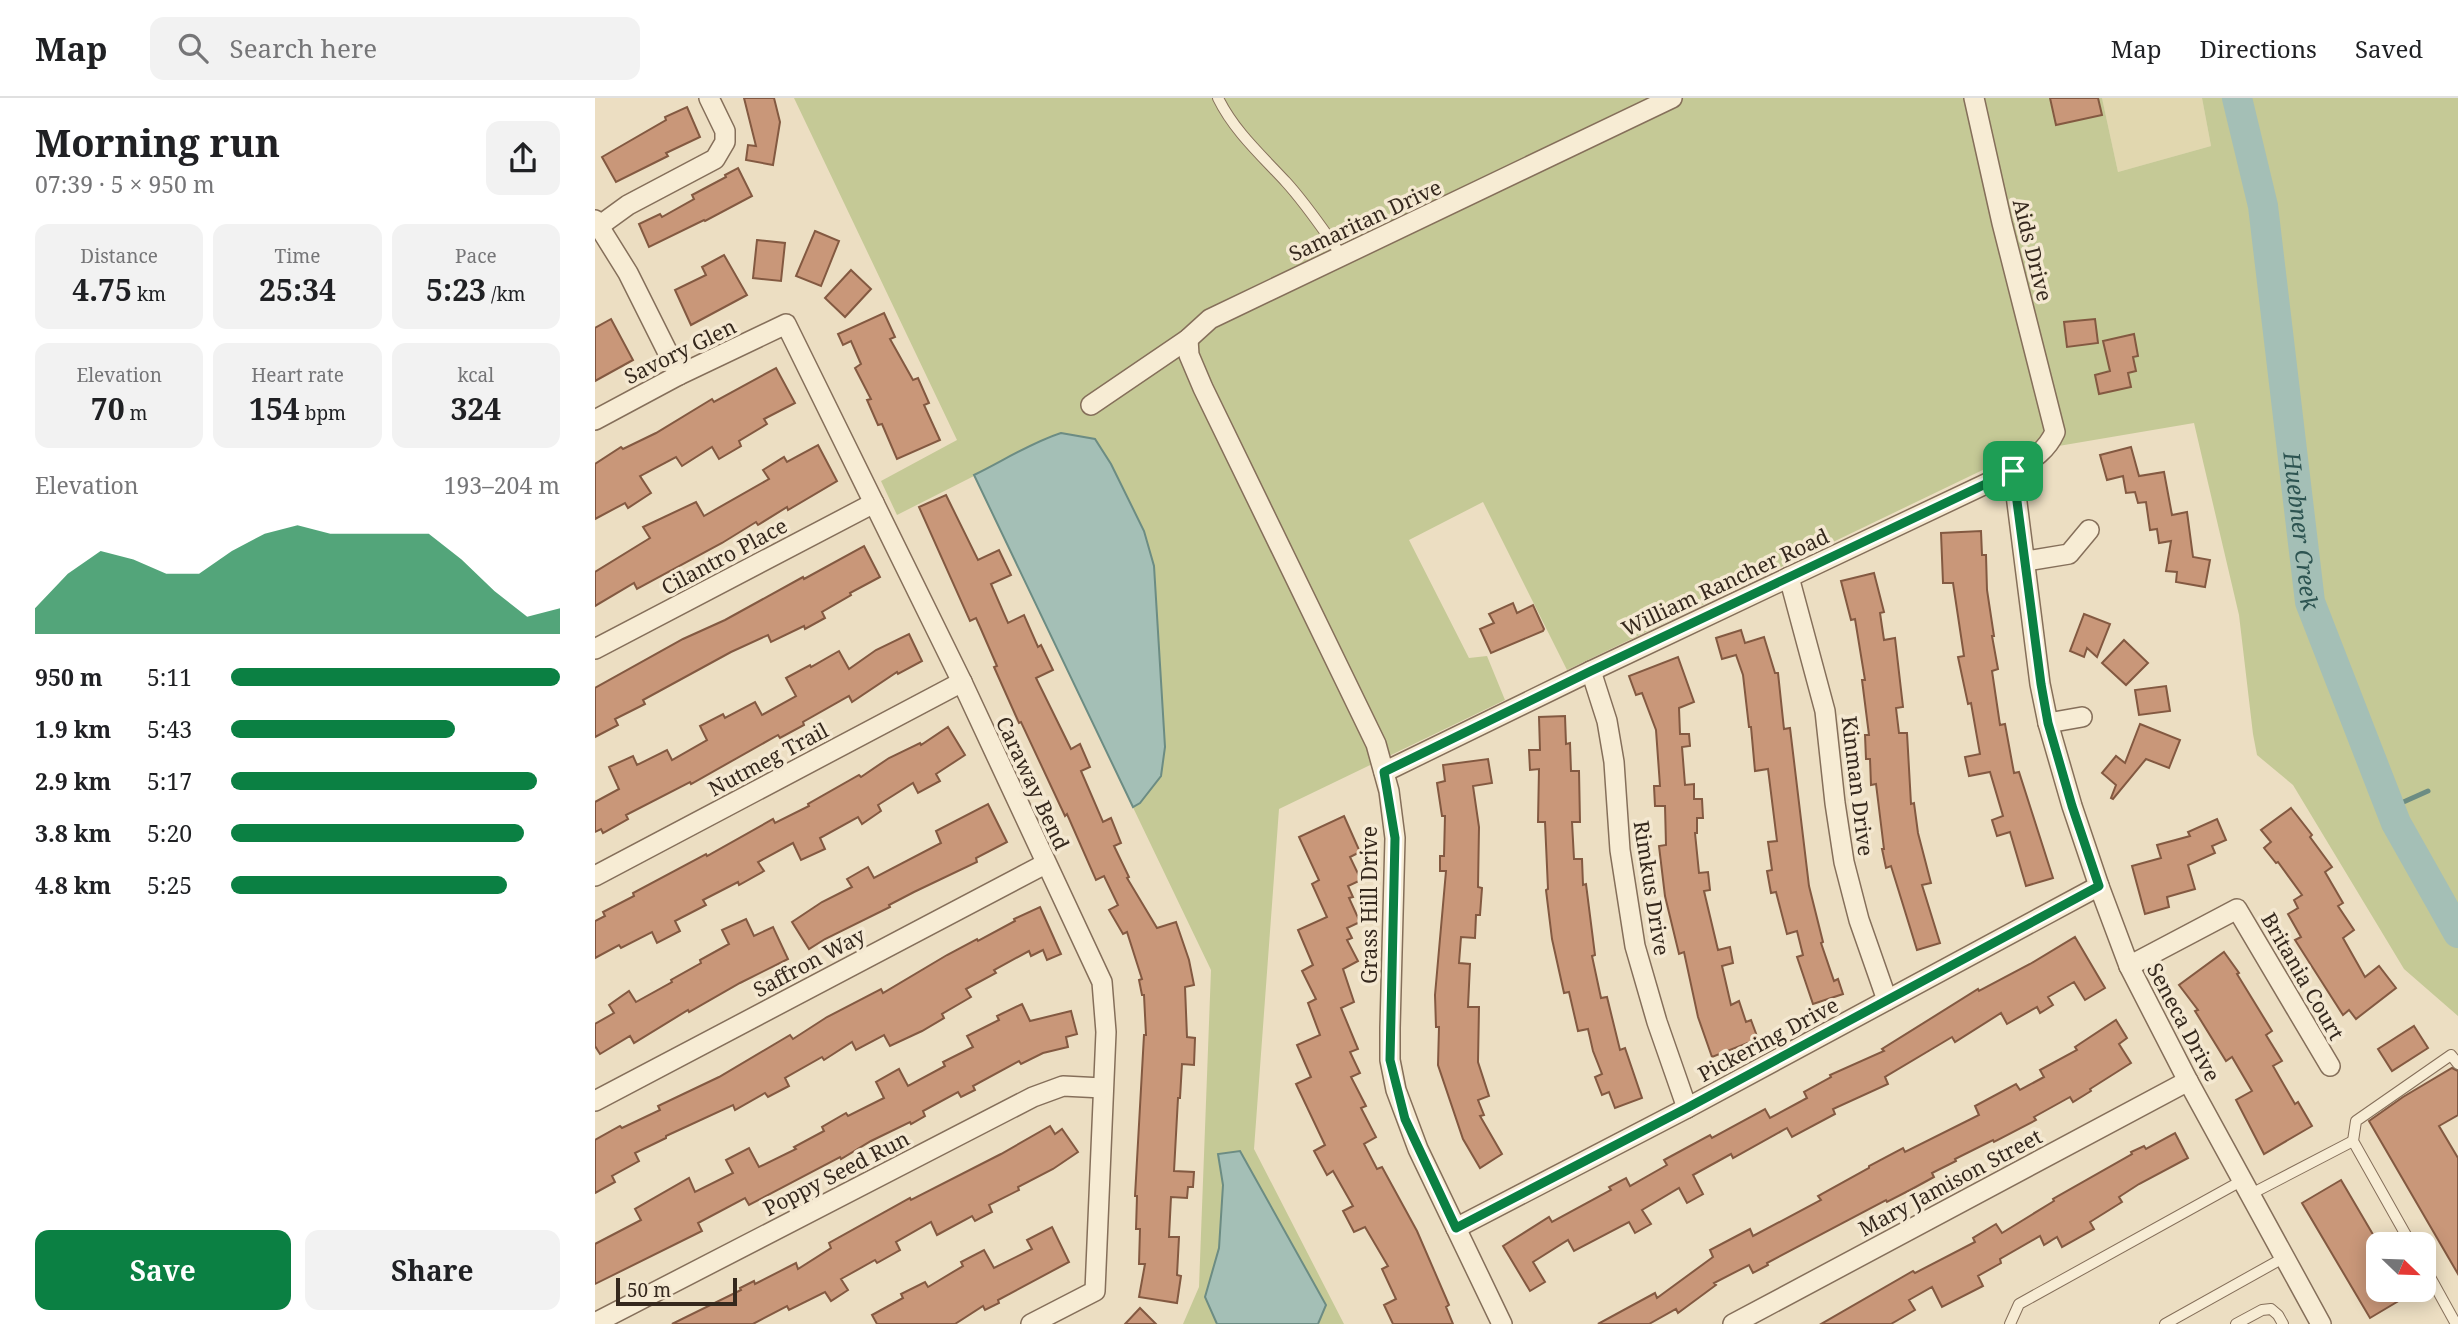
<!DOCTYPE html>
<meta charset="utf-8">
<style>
:root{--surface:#fff;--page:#f2f2f2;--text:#202124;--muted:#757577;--line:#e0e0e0;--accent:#0b8043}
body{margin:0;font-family:"Noto Serif",serif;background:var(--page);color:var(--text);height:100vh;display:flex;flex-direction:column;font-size:26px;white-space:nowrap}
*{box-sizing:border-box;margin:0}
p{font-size:23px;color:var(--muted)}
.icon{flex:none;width:38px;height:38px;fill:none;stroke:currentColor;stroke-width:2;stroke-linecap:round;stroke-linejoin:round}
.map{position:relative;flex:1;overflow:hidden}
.panel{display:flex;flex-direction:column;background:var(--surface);width:595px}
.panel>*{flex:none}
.needle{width:46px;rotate:113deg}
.controls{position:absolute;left:1771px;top:1134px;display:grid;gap:14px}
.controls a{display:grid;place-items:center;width:70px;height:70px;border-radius:14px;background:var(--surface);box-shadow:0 4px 18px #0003;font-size:35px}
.scale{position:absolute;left:21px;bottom:18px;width:121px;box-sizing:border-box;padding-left:7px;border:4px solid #35281d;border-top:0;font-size:19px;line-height:24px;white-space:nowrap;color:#35281d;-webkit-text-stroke:5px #f4e8d1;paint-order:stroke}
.pin{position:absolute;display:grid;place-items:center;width:60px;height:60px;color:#fff;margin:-30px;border-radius:14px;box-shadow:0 4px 10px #0006}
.round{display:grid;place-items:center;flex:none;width:74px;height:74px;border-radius:14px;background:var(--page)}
.summary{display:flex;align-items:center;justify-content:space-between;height:119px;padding:0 35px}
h1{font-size:38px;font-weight:700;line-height:52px}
.figures{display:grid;grid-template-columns:repeat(3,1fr);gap:10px;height:119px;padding:7px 35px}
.figures div{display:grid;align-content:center;border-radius:14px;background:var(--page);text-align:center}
.figures b{font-size:30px;font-weight:700}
.figures small{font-size:19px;font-weight:400}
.figures p{font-size:19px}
.chart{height:196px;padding:14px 35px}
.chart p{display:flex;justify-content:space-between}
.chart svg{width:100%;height:126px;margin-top:7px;fill:var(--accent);opacity:.7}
.primary-button{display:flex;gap:14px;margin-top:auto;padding:14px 35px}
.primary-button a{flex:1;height:80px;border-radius:14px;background:var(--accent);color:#fff;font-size:28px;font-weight:700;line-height:80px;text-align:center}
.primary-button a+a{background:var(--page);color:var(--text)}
ul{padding:0 35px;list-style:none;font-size:23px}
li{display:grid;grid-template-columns:112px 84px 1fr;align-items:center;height:52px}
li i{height:18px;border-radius:9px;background:var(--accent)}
header{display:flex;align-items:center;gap:42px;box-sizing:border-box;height:98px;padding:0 35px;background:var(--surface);border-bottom:2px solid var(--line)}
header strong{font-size:33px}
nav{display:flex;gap:38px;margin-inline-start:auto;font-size:24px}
.search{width:490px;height:63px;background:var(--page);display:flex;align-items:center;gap:18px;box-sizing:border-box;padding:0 24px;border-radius:14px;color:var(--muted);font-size:26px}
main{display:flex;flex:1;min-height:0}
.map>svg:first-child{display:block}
.farmland{fill:#e1d7af}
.green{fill:#c5c996;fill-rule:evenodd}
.water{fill:#a4bfb6;stroke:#6c8c83;stroke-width:2}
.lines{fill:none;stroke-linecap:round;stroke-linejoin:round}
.stream{stroke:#6c8c83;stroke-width:5}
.river{stroke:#a4bfb6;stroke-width:30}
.building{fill:#c99779;stroke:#835941;stroke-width:2}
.service-casing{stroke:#856f5a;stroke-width:12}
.minor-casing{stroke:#856f5a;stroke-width:22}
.service{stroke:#f7ecd4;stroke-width:10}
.minor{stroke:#f7ecd4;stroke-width:19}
.route-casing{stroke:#fff;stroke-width:14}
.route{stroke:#0b8043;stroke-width:9}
.labels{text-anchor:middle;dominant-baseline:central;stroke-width:7;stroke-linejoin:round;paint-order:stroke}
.street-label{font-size:21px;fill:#35281d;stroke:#f4e8d1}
.water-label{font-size:23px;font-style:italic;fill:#2d5451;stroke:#f4e8d1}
</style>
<header>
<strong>Map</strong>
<div class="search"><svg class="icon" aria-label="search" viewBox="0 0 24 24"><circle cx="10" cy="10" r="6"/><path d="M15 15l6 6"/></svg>Search here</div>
<nav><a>Map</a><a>Directions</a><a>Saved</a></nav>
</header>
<main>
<section class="panel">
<div class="summary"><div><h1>Morning run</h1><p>07:39 · 5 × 950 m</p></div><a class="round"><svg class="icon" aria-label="share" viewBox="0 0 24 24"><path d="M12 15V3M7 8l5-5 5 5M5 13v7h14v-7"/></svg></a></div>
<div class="figures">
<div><p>Distance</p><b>4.75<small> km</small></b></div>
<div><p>Time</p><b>25:34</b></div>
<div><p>Pace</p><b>5:23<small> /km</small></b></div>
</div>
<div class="figures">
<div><p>Elevation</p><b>70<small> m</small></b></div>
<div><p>Heart rate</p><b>154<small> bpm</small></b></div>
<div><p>kcal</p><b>324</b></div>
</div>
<div class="chart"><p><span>Elevation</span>193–204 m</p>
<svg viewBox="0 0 160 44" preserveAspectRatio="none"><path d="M0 44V35L10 23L20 15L30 18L40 23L50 23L60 15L70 9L80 6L90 9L100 9L110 9L120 9L130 18L140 29L150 38L160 35V44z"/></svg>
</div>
<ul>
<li><b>950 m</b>5:11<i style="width:100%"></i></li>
<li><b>1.9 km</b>5:43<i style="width:68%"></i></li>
<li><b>2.9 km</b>5:17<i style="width:93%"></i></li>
<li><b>3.8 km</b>5:20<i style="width:89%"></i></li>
<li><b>4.8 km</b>5:25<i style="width:84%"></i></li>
</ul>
<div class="primary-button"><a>Save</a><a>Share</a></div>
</section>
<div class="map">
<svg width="1863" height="1226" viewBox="0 0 1863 1226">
<rect width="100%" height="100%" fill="#ecdec2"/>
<polygon class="farmland" points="1507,0 1607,0 1616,48 1523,74"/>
<path class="green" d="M199,0H1455L1462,27L1506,17L1503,0H1507L1523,74L1616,48L1607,0H1863V918L1809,871L1698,687L1662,657L1658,636L1644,517L1599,325L1423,355L972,572L888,404L814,442L874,560L892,558L910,602L684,711L659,1051L749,1226H588L604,1189L616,872L379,378L302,417L286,383L362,342ZM1499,221L1502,245L1472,249L1469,225ZM1539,237L1543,258L1538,259L1533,275L1536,289L1505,296L1500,277L1515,273L1508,243Z"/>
<g class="water">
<path d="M466,335L500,341L516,366L549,433L559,468L570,649L566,678L545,705L538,709L379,377C408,363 435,345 466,335Z"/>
<polygon points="645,1053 731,1207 723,1226 622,1226 610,1199 624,1150 628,1087 623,1056"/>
</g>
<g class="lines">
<polyline class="stream" points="1795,710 1833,693"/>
<path class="river" id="s1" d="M1642,0L1668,108L1715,504L1801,725L1863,835"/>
</g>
<g class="building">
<polygon points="149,0 179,0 185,24 178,67 151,62 153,47 161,48"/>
<polygon points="1455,0 1503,0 1507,17 1461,27"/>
<polygon points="92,9 105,39 71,55 73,58 21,84 7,59 71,22 70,19"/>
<polygon points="143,70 157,98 110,123 109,122 54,149 44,126 65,116 67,119 99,101 97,97 131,79 130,77"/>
<polygon points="220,133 244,143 226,188 201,178"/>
<polygon points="162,142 190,145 186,183 158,180"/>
<polygon points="129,157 152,197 96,227 80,192 111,177 107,169"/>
<polygon points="256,172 276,191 250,219 230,200"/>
<polygon points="289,215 300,239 295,241 318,282 323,280 334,305 329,307 345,342 302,361 287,326 283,327 272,302 276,301 260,270 266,266 256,243 248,247 243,236"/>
<polygon points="16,221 38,262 0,283 0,230"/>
<polygon points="1500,221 1503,245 1472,249 1469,224"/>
<polygon points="1539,236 1543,258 1538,259 1541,273 1533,275 1536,289 1504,296 1500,277 1515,273 1508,243"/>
<polygon points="181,270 200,305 169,321 172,326 144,343 146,348 124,361 117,349 87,368 81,359 45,378 56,395 33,410 30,405 0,421 0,366 26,349 28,351 61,335 117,301 119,304"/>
<polygon points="223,347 242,383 193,412 192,409 163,427 161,424 127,445 42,491 39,485 0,508 0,474 55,440 48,429 101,404 109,418 174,381 168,372 189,359 192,364"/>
<polygon points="1536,349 1544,378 1569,374 1577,417 1592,414 1598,459 1615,462 1610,489 1581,484 1582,474 1571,473 1576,443 1564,445 1562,431 1555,432 1551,404 1543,405 1540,394 1531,395 1528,378 1512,382 1505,357"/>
<polygon points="351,397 383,462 404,452 416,477 396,486 413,525 429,517 443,549 446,547 458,572 441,580 476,651 485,646 495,669 486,673 508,724 516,720 526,745 519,748 534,779 532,780 562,830 581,824 594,862 599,887 590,889 592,939 600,940 599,967 587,966 585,1000 583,1000 579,1073 599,1074 598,1089 593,1089 592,1100 576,1099 574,1139 584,1139 582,1177 586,1178 582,1205 544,1199 550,1166 544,1166 545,1131 541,1131 542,1098 540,1098 549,937 551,937 549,897 547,897 544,882 547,881 532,834 528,836 514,812 523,807 509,778 501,782 472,716 470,718 426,624 424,625 399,569 402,568 385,529 381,520 375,523 324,409"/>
<polygon points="1386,433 1387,457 1391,457 1392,492 1399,538 1397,538 1403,571 1397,573 1405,627 1410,626 1419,675 1424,674 1458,780 1431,788 1415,734 1402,738 1397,722 1408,718 1395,674 1374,678 1370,659 1385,656 1376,605 1373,606 1363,559 1369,558 1358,485 1348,485 1346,435"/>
<polygon points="269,448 285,479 255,495 256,497 227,514 230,520 210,531 209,528 176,544 173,537 136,554 48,602 50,606 20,621 23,627 0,639 0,590 88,541 130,522 208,479 209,481"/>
<polygon points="1279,475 1289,514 1285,515 1289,542 1300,540 1308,609 1301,610 1304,635 1312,635 1316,706 1319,705 1323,735 1336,785 1327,787 1345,845 1322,852 1296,768 1291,770 1287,751 1289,751 1281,686 1276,687 1275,661 1271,661 1270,637 1274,637 1267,582 1270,582 1260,521 1256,522 1246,483"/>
<polygon points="918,505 922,515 938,507 949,531 948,533 896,555 885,531 899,525 894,516"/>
<polygon points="1489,516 1515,526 1502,559 1492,550 1489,559 1475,553"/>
<polygon points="1146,532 1150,545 1169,539 1180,575 1183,575 1189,631 1195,630 1214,788 1228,844 1226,845 1239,883 1243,881 1248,896 1218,906 1202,859 1208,857 1202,833 1192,836 1181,794 1176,795 1172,773 1177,772 1173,744 1182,743 1173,671 1160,673 1156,629 1154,629 1148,577 1141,557 1127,561 1121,540"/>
<polygon points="314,536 327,563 303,576 302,574 257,604 254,598 208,624 209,627 185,640 183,637 96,686 95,684 31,717 33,721 8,735 6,731 0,734 0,704 24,691 14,669 38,658 42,667 72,652 77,662 112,642 105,628 128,616 130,620 160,604 167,617 201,598 191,580 215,567 216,569 244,553 254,571 281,552"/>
<polygon points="1529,542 1553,565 1531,587 1507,565"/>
<polygon points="1083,559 1099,604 1084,610 1085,636 1094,636 1095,648 1087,649 1090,687 1099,686 1099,701 1107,701 1108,720 1102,720 1102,735 1100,735 1104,775 1113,774 1115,792 1109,793 1123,852 1135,849 1138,865 1127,868 1136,907 1144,903 1151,924 1156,922 1163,941 1117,959 1103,919 1089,854 1084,856 1070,798 1064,748 1071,747 1070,708 1060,708 1059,688 1065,688 1061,632 1047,595 1041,597 1034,578"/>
<polygon points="1571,588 1575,613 1544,617 1540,592"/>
<polygon points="970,618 971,646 975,645 976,673 984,673 985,724 977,724 979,761 987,761 988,787 991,786 1000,857 997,858 1006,900 1012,899 1025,952 1030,950 1047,1000 1020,1010 1014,994 1007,997 1000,979 1007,976 998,953 993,931 983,933 974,894 969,895 957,841 951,792 953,791 950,724 943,724 944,671 935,672 934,652 945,652 944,619"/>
<polygon points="1545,626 1585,642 1574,670 1551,661 1518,701 1516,700 1521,687 1507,675 1521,658 1530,665"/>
<polygon points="353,629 370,657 341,676 345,683 323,695 318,685 283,707 286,713 267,726 263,719 225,740 230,751 206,762 198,745 163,764 169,773 144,787 143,784 108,802 111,807 80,823 85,833 62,845 57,834 26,850 24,847 0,860 0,823 10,818 8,814 39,798 38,795 111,756 112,758 178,721 180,725 214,708 213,706 264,677 266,679 294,660 325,645 326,647"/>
<polygon points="893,661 897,685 878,688 884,729 883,789 887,790 885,817 881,817 880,840 866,839 864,865 875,866 873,909 884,909 883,964 894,998 883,1002 889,1017 885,1018 907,1056 885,1070 868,1041 843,967 844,929 841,929 840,897 851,773 845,773 845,758 849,758 850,718 847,718 842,685 850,683 848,667"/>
<polygon points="393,706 412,744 381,760 382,764 319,794 294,807 295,809 230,841 214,851 197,824 227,804 257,789 252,781 273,769 279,780 346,745 341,733"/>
<polygon points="1696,710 1717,737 1715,739 1737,769 1730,774 1748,805 1743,808 1759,832 1748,840 1770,879 1784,868 1801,890 1761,921 1754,912 1748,917 1700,842 1706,839 1693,816 1703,810 1699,802 1707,797 1683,764 1681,765 1669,750 1676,744 1666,732"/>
<polygon points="749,718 765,754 755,759 766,782 753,788 758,799 754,800 765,824 752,830 757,840 752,842 763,863 748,871 759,904 746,910 763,951 755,954 765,975 756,979 771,1008 766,1010 781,1039 769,1046 782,1071 787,1069 822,1133 854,1207 851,1209 858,1226 798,1226 789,1207 801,1201 787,1171 793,1168 770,1129 759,1134 748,1113 758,1108 738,1073 732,1077 719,1053 730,1047 701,986 716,979 702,947 725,937 713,905 721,901 707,873 718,867 703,832 732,819 717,786 724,782 704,739"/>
<polygon points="1622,721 1631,742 1617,748 1620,755 1593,767 1600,791 1572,799 1574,809 1550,816 1537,768 1566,760 1562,747 1595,738 1593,734"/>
<polygon points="445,809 466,856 452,862 448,852 436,858 434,853 399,872 401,875 371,891 376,899 347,916 349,920 327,933 295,948 289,937 261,952 257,944 229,962 227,959 190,980 194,988 173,999 170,995 140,1012 138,1007 71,1038 71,1040 40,1055 44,1063 17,1078 20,1084 0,1095 0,1042 25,1028 27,1030 65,1012 63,1008 124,979 195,937 198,941 232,919 286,891 288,895 352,857 382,841 383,843 420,823 419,821"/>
<polygon points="151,821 159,838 178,829 193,861 145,885 94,914 93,912 39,945 35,938 5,956 0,948 0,926 19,915 14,907 34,893 41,904 77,884 76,882 106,865 105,862 134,846 127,832"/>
<polygon points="1480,839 1510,890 1490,902 1479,884 1453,899 1458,907 1445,915 1442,909 1412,926 1406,915 1360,944 1357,939 1290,979 1293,986 1238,1011 1240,1016 1197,1039 1192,1030 1138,1060 1136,1056 1098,1077 1108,1096 1092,1105 1084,1090 1047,1112 1056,1126 1040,1135 1034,1124 979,1153 973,1142 938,1164 950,1184 935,1193 908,1148 954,1119 957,1124 1016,1092 1014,1089 1031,1080 1035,1088 1072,1067 1069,1062 1115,1037 1117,1040 1170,1011 1175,1020 1212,1000 1209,994 1236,979 1235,977 1289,953 1287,951 1383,891 1384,893 1435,866"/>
<polygon points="1629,854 1644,875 1642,876 1677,933 1671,937 1687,963 1678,968 1700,1006 1703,1004 1717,1028 1669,1056 1641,1002 1657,993 1637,959 1631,963 1600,913 1603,912 1584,887"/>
<polygon points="427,906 435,923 476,913 482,936 471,939 473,949 448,955 426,966 424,963 378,988 380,992 366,999 363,994 328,1013 330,1018 316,1026 315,1024 276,1043 246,1061 245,1059 154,1107 150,1100 103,1125 107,1133 0,1186 0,1146 46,1122 40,1111 94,1080 100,1094 138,1075 131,1062 154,1050 164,1069 201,1051 199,1049 229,1033 227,1029 251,1015 253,1018 289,1000 281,984 304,971 313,988 350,968 348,964 378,949 372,938 404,922 402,918"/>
<polygon points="1521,922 1532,940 1524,946 1536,965 1495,991 1496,993 1478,1004 1475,999 1439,1019 1441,1022 1399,1044 1398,1042 1360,1061 1361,1063 1337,1075 1339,1079 1317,1091 1292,1104 1291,1102 1172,1165 1173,1167 1158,1175 1154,1167 1119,1185 1121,1187 1083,1215 1081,1211 1054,1226 1003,1226 1060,1195 1062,1200 1118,1159 1115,1152 1155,1131 1158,1138 1226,1102 1223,1098 1274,1070 1274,1068 1308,1050 1310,1054 1384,1017 1380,1008 1421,986 1425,992 1449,979 1445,972 1482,952 1480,949"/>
<polygon points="1819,928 1833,950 1797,973 1783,951"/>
<polygon points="1857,970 1863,973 1863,1017 1844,1028 1863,1060 1863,1176 1774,1023 1808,999"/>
<polygon points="455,1028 460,1036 467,1031 483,1054 458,1071 423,1089 424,1092 394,1107 397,1114 380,1123 377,1118 342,1137 336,1124 301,1144 305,1152 282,1165 280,1162 246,1181 253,1192 236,1203 230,1194 194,1212 192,1208 158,1226 77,1226 146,1192 145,1190 159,1183 160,1186 201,1165 203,1171 236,1150 234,1145 315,1100 316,1102 406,1056"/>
<polygon points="1580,1035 1593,1060 1544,1086 1524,1099 1527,1104 1495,1124 1499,1131 1467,1149 1462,1139 1449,1147 1445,1138 1405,1161 1406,1165 1383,1178 1388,1188 1347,1209 1337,1189 1314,1202 1320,1212 1296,1226 1226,1226 1318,1173 1320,1175 1380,1144 1378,1140 1401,1126 1407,1135 1459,1103 1458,1101 1537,1056 1536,1054 1549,1048 1551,1051"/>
<polygon points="1746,1082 1783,1145 1783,1192 1822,1192 1775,1220 1707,1105"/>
<polygon points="457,1129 474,1164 403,1202 404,1205 390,1212 388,1208 360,1226 282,1226 277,1217 308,1200 306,1196 330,1184 333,1189 368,1168 366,1164 389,1152 399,1170 437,1151 432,1142"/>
<polygon points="545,1210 561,1226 530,1226"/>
</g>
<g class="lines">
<defs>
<g id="service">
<path d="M623,0C639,33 667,58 691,84C712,107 729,133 747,158"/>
<polyline points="1656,1096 1758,1043"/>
<polyline points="1816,1146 1758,1043 1761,1023 1856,957 1863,966"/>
<polyline points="1829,1168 1861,1226"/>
<polyline points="1415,1226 1424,1206 1648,1082"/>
<polyline points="1570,1226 1690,1159"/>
<polyline points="1641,1226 1667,1212 1676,1211 1683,1217 1688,1226"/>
</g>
<g id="minor">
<polyline points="0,122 33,175 84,277"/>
<polyline points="4,128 33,107 120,61 130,44 130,33 114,0"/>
<polyline points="593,241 594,257 608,290 781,646 794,693 800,740 795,930 795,962 801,992 823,1051 907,1226"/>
<polyline points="496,307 593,241 615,221 1077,0"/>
<polyline points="0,322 84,277 191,226 367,584 507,884 511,934 500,1193 436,1226"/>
<polyline points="1418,373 1445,586 1453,625 1477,708 1504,788 1534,868 1593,983 1726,1226"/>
<polyline points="1431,463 1474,456 1494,432"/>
<polyline points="1194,479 1230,613 1240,705 1249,764 1264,822 1292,902"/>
<polyline points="0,551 279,405"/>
<polyline points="996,573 1012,623 1019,664 1025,752 1040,848 1062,924 1092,1010"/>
<polyline points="1453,625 1487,619"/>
<path d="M789,674L996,573L1418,373C1436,362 1451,354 1460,334L1407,125L1379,0"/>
<polyline points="0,778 367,584"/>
<polyline points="1534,868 1642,811 1735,968"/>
<polyline points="0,1003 450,766"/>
<polyline points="861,1130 1092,1010 1504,788"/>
<polyline points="0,1225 438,999 468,988 508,990"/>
<polyline points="1138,1226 1593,983"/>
</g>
</defs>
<use href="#service" class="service-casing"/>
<use href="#minor" class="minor-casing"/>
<use href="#service" class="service"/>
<use href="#minor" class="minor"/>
</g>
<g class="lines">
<defs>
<polygon id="route" points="1418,373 1446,586 1453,625 1477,708 1504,788 1092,1010 861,1130 810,1021 795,962 800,740 789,674 996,573"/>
</defs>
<use href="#route" class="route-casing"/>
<use href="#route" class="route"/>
</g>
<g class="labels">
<g class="street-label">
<text transform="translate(770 122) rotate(-25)">Samaritan Drive</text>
<text transform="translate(1438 152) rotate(76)">Aids Drive</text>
<text transform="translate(85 253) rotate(-26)">Savory Glen</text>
<text transform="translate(129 458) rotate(-28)">Cilantro Place</text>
<text transform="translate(1130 484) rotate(-25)">William Rancher Road</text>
<text transform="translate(173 661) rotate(-28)">Nutmeg Trail</text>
<text transform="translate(438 685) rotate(65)">Caraway Bend</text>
<text transform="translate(1263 688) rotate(83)">Kinman Drive</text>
<text transform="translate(1057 790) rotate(81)">Rimkus Drive</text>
<text transform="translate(774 807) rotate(-90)">Grass Hill Drive</text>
<text transform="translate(214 864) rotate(-28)">Saffron Way</text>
<text transform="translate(1708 878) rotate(60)">Britania Court</text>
<text transform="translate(1589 924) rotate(62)">Seneca Drive</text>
<text transform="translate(1173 941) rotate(-28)">Pickering Drive</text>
<text transform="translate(241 1075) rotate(-27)">Poppy Seed Run</text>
<text transform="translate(1355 1084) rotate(-28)">Mary Jamison Street</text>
</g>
<g class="water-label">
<text stroke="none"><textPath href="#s1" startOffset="438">Huebner Creek</textPath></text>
</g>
</g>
</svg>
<div class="controls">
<a><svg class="needle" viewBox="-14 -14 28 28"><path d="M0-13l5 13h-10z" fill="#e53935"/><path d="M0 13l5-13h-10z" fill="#757577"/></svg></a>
</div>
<div class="scale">50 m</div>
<div class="pin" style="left:1418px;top:373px;background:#1e9e55"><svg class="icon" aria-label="arrive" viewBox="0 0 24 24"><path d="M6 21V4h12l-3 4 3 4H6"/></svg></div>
</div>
</main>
